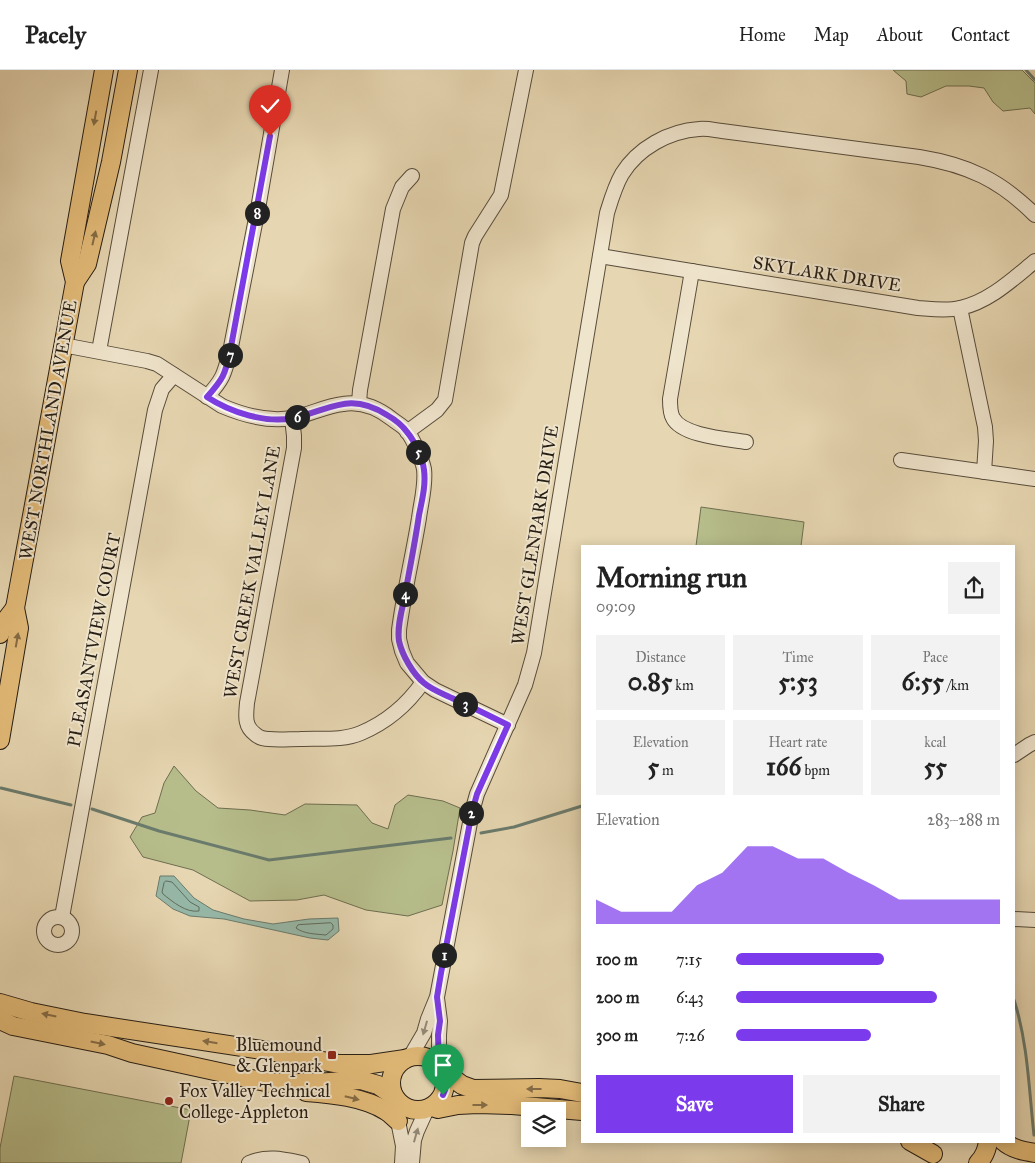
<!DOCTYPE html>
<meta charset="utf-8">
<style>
:root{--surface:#fff;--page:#f2f2f2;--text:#222;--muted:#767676;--line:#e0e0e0;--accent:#7c3aed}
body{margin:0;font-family:"IM FELL Great Primer",serif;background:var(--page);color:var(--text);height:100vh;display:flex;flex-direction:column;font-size:19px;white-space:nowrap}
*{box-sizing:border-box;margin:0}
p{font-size:16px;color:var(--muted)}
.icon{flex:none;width:28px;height:28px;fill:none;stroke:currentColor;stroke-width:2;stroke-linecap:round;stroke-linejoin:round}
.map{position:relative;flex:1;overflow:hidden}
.panel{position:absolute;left:581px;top:475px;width:434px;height:598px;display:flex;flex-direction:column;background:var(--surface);border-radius:0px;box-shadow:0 2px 12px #0003}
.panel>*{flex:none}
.controls{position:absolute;left:521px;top:1032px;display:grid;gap:10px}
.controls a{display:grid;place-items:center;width:45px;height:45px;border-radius:0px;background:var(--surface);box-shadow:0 2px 12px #0003;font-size:25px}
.pin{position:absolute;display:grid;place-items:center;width:42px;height:42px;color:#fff;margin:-51px -21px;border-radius:50% 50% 50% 0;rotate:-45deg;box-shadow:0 0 5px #0007}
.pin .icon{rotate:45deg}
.km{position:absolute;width:25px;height:25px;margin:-12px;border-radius:50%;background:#222;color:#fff;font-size:14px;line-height:25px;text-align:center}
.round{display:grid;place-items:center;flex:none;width:52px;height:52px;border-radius:0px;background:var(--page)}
.overview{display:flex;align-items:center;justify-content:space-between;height:85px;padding:0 15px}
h1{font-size:28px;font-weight:700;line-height:38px}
.stats{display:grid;grid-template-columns:repeat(3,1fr);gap:8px;height:85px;padding:5px 15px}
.stats div{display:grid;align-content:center;border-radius:0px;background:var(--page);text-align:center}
.stats b{font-size:25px;font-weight:700}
.stats small{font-size:14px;font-weight:400}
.stats p{font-size:14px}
.chart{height:140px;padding:10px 15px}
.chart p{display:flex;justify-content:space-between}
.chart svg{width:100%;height:90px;margin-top:5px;fill:var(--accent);opacity:.7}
.button{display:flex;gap:10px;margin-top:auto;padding:10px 15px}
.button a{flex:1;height:58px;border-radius:0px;background:var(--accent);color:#fff;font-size:20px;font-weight:700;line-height:58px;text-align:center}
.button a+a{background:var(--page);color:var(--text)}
ul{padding:0 15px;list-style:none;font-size:16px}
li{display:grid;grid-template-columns:80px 60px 1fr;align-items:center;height:38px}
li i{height:12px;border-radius:6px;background:var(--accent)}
header{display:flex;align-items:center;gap:30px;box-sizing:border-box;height:70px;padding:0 25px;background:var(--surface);border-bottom:1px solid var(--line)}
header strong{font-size:24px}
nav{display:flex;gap:28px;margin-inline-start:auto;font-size:18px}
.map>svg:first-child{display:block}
.green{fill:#b6bd8b;stroke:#6e6e50}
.water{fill:#97b9a9;stroke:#6a7b6d}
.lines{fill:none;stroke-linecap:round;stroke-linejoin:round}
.shore{stroke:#5f6c5e;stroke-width:1}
.stream{stroke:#6a7b6d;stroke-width:3}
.minor-casing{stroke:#574c3b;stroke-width:16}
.major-casing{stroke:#271e14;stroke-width:20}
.minor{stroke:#efe4cc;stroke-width:14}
.major{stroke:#e3bb78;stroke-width:18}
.oneway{fill:#856c46}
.oneway2{fill:#958b79}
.route-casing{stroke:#fff;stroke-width:10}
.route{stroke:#7c3aed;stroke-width:6}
.poi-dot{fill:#8f2418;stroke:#efe4cc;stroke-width:2}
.labels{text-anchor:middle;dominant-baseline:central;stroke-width:4;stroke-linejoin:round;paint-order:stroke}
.street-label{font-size:18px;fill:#271e14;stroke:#efe4cc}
.poi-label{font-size:18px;fill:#271e14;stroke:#efe4cc;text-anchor:end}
</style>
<header>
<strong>Pacely</strong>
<nav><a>Home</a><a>Map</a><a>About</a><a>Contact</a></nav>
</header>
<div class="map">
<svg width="1035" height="1093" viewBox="0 0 1035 1093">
<rect width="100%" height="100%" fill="#e6d6b1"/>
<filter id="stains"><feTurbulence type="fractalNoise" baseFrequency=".004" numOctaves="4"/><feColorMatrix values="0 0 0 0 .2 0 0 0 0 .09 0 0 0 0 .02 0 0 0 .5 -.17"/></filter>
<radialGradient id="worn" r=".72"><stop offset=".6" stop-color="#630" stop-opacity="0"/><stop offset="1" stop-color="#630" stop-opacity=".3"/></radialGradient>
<g class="green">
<polygon points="893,0 1022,0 1035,13 1035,44 1030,38 1003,41 993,32 984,18 969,16 946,16 921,27 907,24 906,11"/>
<polygon points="701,437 804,452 801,476 696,476"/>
<polygon points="174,696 196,721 218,738 250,740 285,745 305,734 357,735 372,753 388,759 395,735 408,725 443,731 460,738 453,781 442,835 408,846 366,840 324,825 297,830 250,831 193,800 143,787 130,767 142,747 155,743 164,713"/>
<polygon points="14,1006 191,1040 181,1093 0,1093 0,1078"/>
</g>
<polygon class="water" points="160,806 174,806 194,828 213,840 244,849 273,854 309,849 338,848 339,861 328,870 310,868 224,849 190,846 173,839 156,826"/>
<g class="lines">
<g class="shore">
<path d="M166,811L172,812L190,832L199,837V841C186,843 173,832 163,824L162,822L164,813Z"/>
<path d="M331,853L333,855V859L326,865C316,864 304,864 296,858L298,855Z"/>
</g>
<g class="stream">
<polyline points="1026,0 1035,10"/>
<polyline points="1,718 71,735"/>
<polyline points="92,739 159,761 269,790 451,768"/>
<polyline points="481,763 514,757 582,736"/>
<path d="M1014,930C1028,973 1029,1021 1034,1065"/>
</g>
<defs>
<g id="minor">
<path d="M600,186L918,238C932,239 947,241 960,238C989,232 1013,209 1035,191"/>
<path d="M692,201L670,329C670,336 670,343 673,348C682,366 728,369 746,372"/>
<polyline points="960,238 985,357 986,371 984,402"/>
<path d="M63,275L147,291L157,294L222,336C243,345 269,352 292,348C309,345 325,336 343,334C361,331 378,338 392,349C397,353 403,356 407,361C413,369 422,389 424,399C426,415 421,432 419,448C413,485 404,522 399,560V569L402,581L407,593L423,612L435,620L508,655"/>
<polyline points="99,281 151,0"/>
<path d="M207,327C223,309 224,305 230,282L259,133L282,0"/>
<polyline points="359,333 360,320 393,139 402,117 412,106"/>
<path d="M292,348L294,366V378L247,633C246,645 244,656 255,664C259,668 264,669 269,669C279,670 290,669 300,669C320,668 343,671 361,663C387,652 407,635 423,612"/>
<polyline points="407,362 437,340 445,330 472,173 475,166 501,125 526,0"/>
<polyline points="901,390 1035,409"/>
<polyline points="1014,685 1029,675 1035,672"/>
<polyline points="62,847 155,340 162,319 174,305"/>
<circle cx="58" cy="861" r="14"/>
<polyline points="1014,849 1035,850"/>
<polyline points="437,928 440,951 439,965 439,996"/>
<path d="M410,987L424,963L428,949L437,927L472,742L477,724L525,615L534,583L607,143C611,130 615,116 622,104C638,78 669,61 699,59C707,58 714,60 722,61L919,87C968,95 1000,110 1035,145"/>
<polyline points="397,1031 398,1051 403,1076 402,1093"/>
<path d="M249,1093C268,1085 283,1089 302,1093"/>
<polyline points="412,1093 414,1070 417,1061 427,1039"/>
</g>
<g id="major">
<polyline points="75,212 87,194 111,92 128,0"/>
<polyline points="0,564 2,555 15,538"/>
<polyline points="0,670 19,558 15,538 75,212 70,191 104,0"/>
<polyline points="0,933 31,942 85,953 275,982 339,994 371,994 405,989"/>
<polyline points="0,950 13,956 108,975 132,983 270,1013 314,1013 361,1010 378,1015 394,1026"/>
<circle cx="418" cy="1013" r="27"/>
<polyline points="442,1000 462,1015 473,1019 539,1018 560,1019 582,1023"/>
<path d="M306,1022C332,1024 364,1027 386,1041C391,1044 394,1048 398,1051"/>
<polyline points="432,1037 438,1039 458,1035 478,1034 512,1035 582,1041"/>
<polyline points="910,1071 933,1084"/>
<path d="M1003,1071C1012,1079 1023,1081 1035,1083"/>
<path d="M978,1093C984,1087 987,1080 988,1071"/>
</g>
</defs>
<use href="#minor" class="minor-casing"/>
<use href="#major" class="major-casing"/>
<use href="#minor" class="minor"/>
<use href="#major" class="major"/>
</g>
<defs><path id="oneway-solid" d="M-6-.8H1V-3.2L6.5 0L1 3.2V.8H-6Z" transform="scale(1.25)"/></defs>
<g class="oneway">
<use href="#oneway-solid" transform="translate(95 48) rotate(100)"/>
<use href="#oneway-solid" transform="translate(94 168) rotate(-77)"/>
<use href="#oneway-solid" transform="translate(17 570) rotate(-80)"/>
<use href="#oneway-solid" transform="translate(49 945) rotate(-168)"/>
<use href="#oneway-solid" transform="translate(210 972) rotate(-171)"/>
<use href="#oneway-solid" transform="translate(98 973) rotate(12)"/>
<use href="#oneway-solid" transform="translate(534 1019) rotate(180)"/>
<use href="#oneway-solid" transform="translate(352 1028) rotate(14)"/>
<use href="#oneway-solid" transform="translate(480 1035)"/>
</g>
<g class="oneway2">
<use href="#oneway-solid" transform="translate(425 958) rotate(106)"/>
<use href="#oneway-solid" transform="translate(416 1065) rotate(-74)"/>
</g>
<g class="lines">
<defs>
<path id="route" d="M270,66L230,282C225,305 223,309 207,327C230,342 266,354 293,348C331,340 349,321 387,345C394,349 402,355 407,362C414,370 423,389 424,400C426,415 422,430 419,445C415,473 409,502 404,530C401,543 397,558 399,571C402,585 413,604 424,613C432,620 444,624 454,629C472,637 490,646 508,655L477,724L472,742L441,903L437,927L440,951L438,965L439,996L442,1000L445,1010V1020L443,1025"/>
</defs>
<use href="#route" class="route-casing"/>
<use href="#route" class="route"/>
</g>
<g class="poi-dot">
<rect x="327" y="980" width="10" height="10" rx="2.5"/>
<circle cx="169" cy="1031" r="5"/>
</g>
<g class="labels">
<g class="street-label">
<text transform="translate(827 204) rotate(9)">SKYLARK DRIVE</text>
<text transform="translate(48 360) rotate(-80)">WEST NORTHLAND AVENUE</text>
<text transform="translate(535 465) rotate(-81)">WEST GLENPARK DRIVE</text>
<text transform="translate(252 502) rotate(-80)">WEST CREEK VALLEY LANE</text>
<text transform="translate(94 570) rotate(-79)">PLEASANTVIEW COURT</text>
</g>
<g class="poi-label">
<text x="322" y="975">Bluemound<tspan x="322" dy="21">&amp; Glenpark</tspan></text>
<text x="179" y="1021" text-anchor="start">Fox Valley Technical<tspan x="179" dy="21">College-Appleton</tspan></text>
</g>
</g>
<rect width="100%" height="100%" filter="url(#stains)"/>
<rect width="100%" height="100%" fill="url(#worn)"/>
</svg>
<div class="controls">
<a><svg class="icon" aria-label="layers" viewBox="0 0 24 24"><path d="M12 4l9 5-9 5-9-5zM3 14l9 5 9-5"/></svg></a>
</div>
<div class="pin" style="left:443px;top:1025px;background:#1e9e55"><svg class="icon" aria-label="arrive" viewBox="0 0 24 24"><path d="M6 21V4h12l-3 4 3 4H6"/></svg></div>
<div class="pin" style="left:270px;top:66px;background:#d93025"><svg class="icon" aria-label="check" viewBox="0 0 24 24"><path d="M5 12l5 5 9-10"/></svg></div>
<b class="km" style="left:444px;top:885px">1</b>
<b class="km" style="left:471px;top:743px">2</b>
<b class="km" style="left:465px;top:634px">3</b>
<b class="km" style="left:405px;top:524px">4</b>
<b class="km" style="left:418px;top:382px">5</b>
<b class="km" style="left:297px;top:347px">6</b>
<b class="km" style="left:230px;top:285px">7</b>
<b class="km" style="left:257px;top:143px">8</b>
<section class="panel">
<div class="overview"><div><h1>Morning run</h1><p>09:09</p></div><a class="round"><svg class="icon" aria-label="share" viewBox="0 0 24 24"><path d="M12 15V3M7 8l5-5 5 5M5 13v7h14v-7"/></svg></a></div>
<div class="stats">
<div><p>Distance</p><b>0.85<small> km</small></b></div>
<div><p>Time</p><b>5:53</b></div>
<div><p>Pace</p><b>6:55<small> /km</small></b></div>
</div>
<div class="stats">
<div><p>Elevation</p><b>5<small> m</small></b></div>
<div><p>Heart rate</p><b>166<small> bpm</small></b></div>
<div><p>kcal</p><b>55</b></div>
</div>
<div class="chart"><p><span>Elevation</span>283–288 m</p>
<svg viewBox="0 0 160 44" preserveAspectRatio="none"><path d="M0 44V32L10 38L20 38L30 38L40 25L50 19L60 6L70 6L80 12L90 12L100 19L110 25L120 32L130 32L140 32L150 32L160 32V44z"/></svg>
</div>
<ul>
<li><b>100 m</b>7:15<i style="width:56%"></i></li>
<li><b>200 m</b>6:43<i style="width:76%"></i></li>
<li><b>300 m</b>7:26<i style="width:51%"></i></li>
</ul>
<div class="button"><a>Save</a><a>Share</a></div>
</section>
</div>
